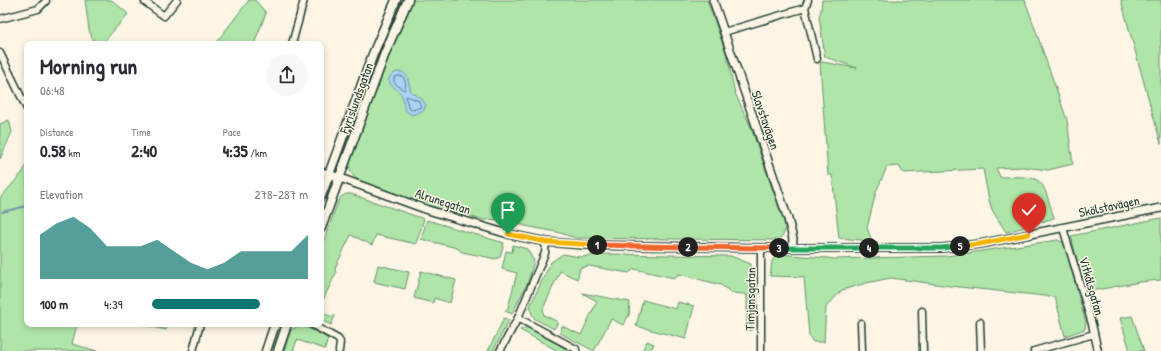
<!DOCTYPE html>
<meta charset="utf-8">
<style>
:root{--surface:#fff;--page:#f7f7f7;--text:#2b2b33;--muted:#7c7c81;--accent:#0f766e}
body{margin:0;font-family:"Patrick Hand",sans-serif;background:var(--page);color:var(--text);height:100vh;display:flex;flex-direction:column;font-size:15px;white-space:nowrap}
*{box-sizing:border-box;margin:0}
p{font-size:13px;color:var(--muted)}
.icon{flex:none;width:22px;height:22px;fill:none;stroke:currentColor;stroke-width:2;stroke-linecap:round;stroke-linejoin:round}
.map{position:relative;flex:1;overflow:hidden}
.details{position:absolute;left:24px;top:41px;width:300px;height:286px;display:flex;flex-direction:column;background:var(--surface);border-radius:8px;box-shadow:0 2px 6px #0003}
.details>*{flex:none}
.pin{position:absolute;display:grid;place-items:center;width:34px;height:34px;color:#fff;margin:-41px -17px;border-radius:50% 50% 50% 0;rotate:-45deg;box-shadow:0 0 4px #0007}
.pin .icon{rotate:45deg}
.km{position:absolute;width:20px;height:20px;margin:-10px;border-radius:50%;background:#222;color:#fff;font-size:11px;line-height:20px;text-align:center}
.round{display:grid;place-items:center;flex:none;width:42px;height:42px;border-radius:21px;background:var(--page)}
.headline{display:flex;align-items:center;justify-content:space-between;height:68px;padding:0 16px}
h1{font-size:22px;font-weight:800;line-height:30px}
.stats{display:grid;grid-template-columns:repeat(3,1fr);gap:6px;height:68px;padding:4px 16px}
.stats div{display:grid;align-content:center}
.stats b{font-size:17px;font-weight:800}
.stats small{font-size:11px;font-weight:400}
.stats p{font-size:11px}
.chart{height:112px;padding:8px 16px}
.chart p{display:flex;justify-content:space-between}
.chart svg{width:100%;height:72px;margin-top:4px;fill:var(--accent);opacity:.7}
ul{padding:0 16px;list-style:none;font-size:13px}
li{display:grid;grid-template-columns:64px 48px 1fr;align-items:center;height:30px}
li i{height:10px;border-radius:5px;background:var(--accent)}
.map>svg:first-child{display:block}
.green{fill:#afe5a8;stroke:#67916e}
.water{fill:#acd3f5;stroke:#7497a8}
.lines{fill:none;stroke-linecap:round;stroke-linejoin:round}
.shore{stroke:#577981;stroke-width:1}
.stream{stroke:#7497a8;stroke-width:2}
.minor-casing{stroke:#1f3d34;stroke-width:9}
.tertiary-casing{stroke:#1f3d34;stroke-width:10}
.secondary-casing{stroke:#1f3d34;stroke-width:11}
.minor{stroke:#fcf5e5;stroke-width:6}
.tertiary{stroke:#fcf5e5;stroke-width:7}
.secondary{stroke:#fcf5e5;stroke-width:8}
.split-1-casing{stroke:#fff;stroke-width:8}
.split-2-casing{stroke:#fff;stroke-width:8}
.split-3-casing{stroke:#fff;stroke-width:8}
.split-4-casing{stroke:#fff;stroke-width:8}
.split-5-casing{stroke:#fff;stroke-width:8}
.split-6-casing{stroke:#fff;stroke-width:8}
.split-1{stroke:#f5b400;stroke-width:5}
.split-2{stroke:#f0652b;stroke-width:5}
.split-3{stroke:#f0652b;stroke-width:5}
.split-4{stroke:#22a559;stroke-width:5}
.split-5{stroke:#22a559;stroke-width:5}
.split-6{stroke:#f5b400;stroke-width:5}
.labels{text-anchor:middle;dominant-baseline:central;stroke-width:3;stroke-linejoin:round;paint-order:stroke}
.street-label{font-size:13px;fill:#1f3d34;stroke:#fcf5e5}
</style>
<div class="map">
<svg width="1161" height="351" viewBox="0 0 1161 351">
<rect width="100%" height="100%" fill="#fcf5e5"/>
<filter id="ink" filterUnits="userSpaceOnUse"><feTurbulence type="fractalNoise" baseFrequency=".025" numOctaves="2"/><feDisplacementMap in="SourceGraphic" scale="8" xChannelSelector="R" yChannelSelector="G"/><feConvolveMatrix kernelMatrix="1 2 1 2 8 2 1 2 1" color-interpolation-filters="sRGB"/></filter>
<g filter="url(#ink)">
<g class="green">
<polygon points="85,0 112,0 128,14 102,44 95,44 89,30"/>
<polygon points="249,0 255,0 266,13 254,44 215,44"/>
<path d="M413,0H707L727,56L735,93L750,125L785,225C785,233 783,238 775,240L576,238L557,232L525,226L506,219L483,220L430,206L358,180C348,173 349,165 352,154L389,56Z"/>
<path d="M822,0H1025L1067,120L1073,164L1048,170L1023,167L996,168L1000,177C1045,176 1041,176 1054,218L1029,226L1006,232L992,210L989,200L983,169L903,173L899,166L887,167L876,192L867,228L872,241L839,238L832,175H828L820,63L822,62L857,68L825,57L819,17L821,10Z"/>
<polygon points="1121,0 1161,0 1161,144"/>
<polygon points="9,120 12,132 0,159 0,124"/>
<polygon points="27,164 27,324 77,324 72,344 97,351 0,351 0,198 23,172"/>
<polygon points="346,194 351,194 424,219 416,244 376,235 372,245 351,235 335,268 336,273 321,304 321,248 338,202 341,197"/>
<polygon points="1161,218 1161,280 1140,282 1085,292 1071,236"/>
<polygon points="427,220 504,243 500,257 496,259 462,252 457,248 421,239"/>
<polygon points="1058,240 1064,243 1086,323 1085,329 1065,336 1055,297 950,286 891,278 866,283 842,290 826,307 824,342 813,342 809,336 804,277 770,276 772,261 777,254 828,258 833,259 947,256"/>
<polygon points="513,245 527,249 534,261 528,282 512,314 505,311 508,308 517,273 502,269 506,251 512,252"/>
<polygon points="563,254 580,257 607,254 731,256 751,264 752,330 747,330 747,295 744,294 732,293 721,285 679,274 674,278 634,269 629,273 589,266 580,268 579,273 577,279 560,271 543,309 544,315 558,322 554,329 535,319 532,314 530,306 551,262"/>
<polygon points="378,265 409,272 405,289 374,282"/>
<polygon points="421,271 456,280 450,303 434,298 433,303 414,298"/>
<polygon points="582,293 630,302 629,315 623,325 611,319 594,351 560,333 562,326 581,335 597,301"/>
<polygon points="643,300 676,309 678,302 694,306 686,339 636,326"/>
<polygon points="321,312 332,317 333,315 335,316 331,325 321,320"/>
<polygon points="1132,316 1144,351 1130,351 1120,318"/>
<polygon points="504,318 509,320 493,351 488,351"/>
<polygon points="139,324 167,324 166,330"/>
<polygon points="298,326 304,326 328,338 325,349 297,340 293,351 284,351 291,330"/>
<polygon points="527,327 566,349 567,351 558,351 520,330"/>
<polygon points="647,341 654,344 650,351 642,351"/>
</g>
<path class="water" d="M397,72H403L407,76L411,92L421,98L426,105L424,110L412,115C401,109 405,106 402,96C399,88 377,81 397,72Z"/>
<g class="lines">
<g class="shore">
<path d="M398,76H402C405,79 407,86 404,90L398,86L394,82V78Z"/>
<polygon points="407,96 419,101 421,107 413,110 409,109 406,99"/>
</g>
<polyline class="stream" points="2,212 27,206"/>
<defs>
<g id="minor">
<polyline points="146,0 145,2 164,16 177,0"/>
<polyline points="805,8 817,59"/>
<polyline points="0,19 38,9 46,1"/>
<polyline points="724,32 805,8 808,0"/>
<polyline points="292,44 304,0"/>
<polyline points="0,53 27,109"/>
<polyline points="321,171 329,174"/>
<polyline points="1063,228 1092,324 1098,351"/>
<polyline points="922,311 923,351"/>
<polyline points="518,318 576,349 576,351"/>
<polyline points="980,322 981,351"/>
<polyline points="861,323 862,351"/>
<polyline points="311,324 338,339 340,342 339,351"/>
<polyline points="193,351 200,324"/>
<polyline points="500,351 518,318 545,253 546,242"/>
<polyline points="761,351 761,248"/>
<polyline points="1034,351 1094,334"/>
</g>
<g id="tertiary">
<polyline points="713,0 788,219 793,239 792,248"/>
<polyline points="329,174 428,210 508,234 546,242 584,245 761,248 942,248 980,244 1161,208"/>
</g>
<g id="secondary">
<polyline points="321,196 373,54 396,0"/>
<polyline points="321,228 385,53 408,0"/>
<polyline points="266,351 275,324"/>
<polyline points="278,351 287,324"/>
</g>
</defs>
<use href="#minor" class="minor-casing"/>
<use href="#tertiary" class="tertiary-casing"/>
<use href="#secondary" class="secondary-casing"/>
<use href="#minor" class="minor"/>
<use href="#tertiary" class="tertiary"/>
<use href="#secondary" class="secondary"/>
</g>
</g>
<g class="lines" filter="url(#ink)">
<defs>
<polyline id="split-1" points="508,234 546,242 597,245"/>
<polyline id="split-2" points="597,245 688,247"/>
<polyline id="split-3" points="688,247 779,248"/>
<polyline id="split-4" points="779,248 869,248"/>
<polyline id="split-5" points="869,248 942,248 960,246"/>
<polyline id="split-6" points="960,246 980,244 1029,234"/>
</defs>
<use href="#split-1" class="split-1-casing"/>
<use href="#split-2" class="split-2-casing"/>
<use href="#split-3" class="split-3-casing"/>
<use href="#split-4" class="split-4-casing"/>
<use href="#split-5" class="split-5-casing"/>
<use href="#split-6" class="split-6-casing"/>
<use href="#split-1" class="split-1"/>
<use href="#split-2" class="split-2"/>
<use href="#split-3" class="split-3"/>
<use href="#split-4" class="split-4"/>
<use href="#split-5" class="split-5"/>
<use href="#split-6" class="split-6"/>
</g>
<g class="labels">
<g class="street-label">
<text transform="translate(356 98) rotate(-70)">Fyrislundsgatan</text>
<text transform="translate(766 120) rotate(71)">Slavstavägen</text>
<text transform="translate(443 201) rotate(18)">Alrunegatan</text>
<text transform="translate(1109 206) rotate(-12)">Skölstavägen</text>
<text transform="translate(1092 286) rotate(74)">Vitkålsgatan</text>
<text transform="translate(750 299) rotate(-89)">Timjansgatan</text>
</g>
</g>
</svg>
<div class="pin" style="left:508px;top:234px;background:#1e9e55"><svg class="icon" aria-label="arrive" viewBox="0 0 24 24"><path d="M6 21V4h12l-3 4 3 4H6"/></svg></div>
<div class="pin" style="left:1029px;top:234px;background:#d93025"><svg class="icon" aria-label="check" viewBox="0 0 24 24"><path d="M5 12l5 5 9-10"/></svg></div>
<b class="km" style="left:597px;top:245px">1</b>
<b class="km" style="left:688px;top:247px">2</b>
<b class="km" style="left:779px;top:248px">3</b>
<b class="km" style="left:869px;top:248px">4</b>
<b class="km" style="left:960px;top:246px">5</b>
<section class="details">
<div class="headline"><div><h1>Morning run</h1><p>06:48</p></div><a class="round"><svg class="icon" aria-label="share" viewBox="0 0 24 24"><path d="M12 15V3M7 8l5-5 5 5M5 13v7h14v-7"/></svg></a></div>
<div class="stats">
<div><p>Distance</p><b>0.58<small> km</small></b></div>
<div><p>Time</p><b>2:40</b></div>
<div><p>Pace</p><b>4:35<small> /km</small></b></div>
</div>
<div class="chart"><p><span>Elevation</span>278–287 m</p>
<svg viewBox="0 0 160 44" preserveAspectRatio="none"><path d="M0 44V17L10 10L20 6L30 13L40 24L50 24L60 24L70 20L80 27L90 34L100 38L110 34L120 27L130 27L140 27L150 27L160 17V44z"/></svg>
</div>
<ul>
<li><b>100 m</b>4:39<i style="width:69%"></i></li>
</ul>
</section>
</div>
